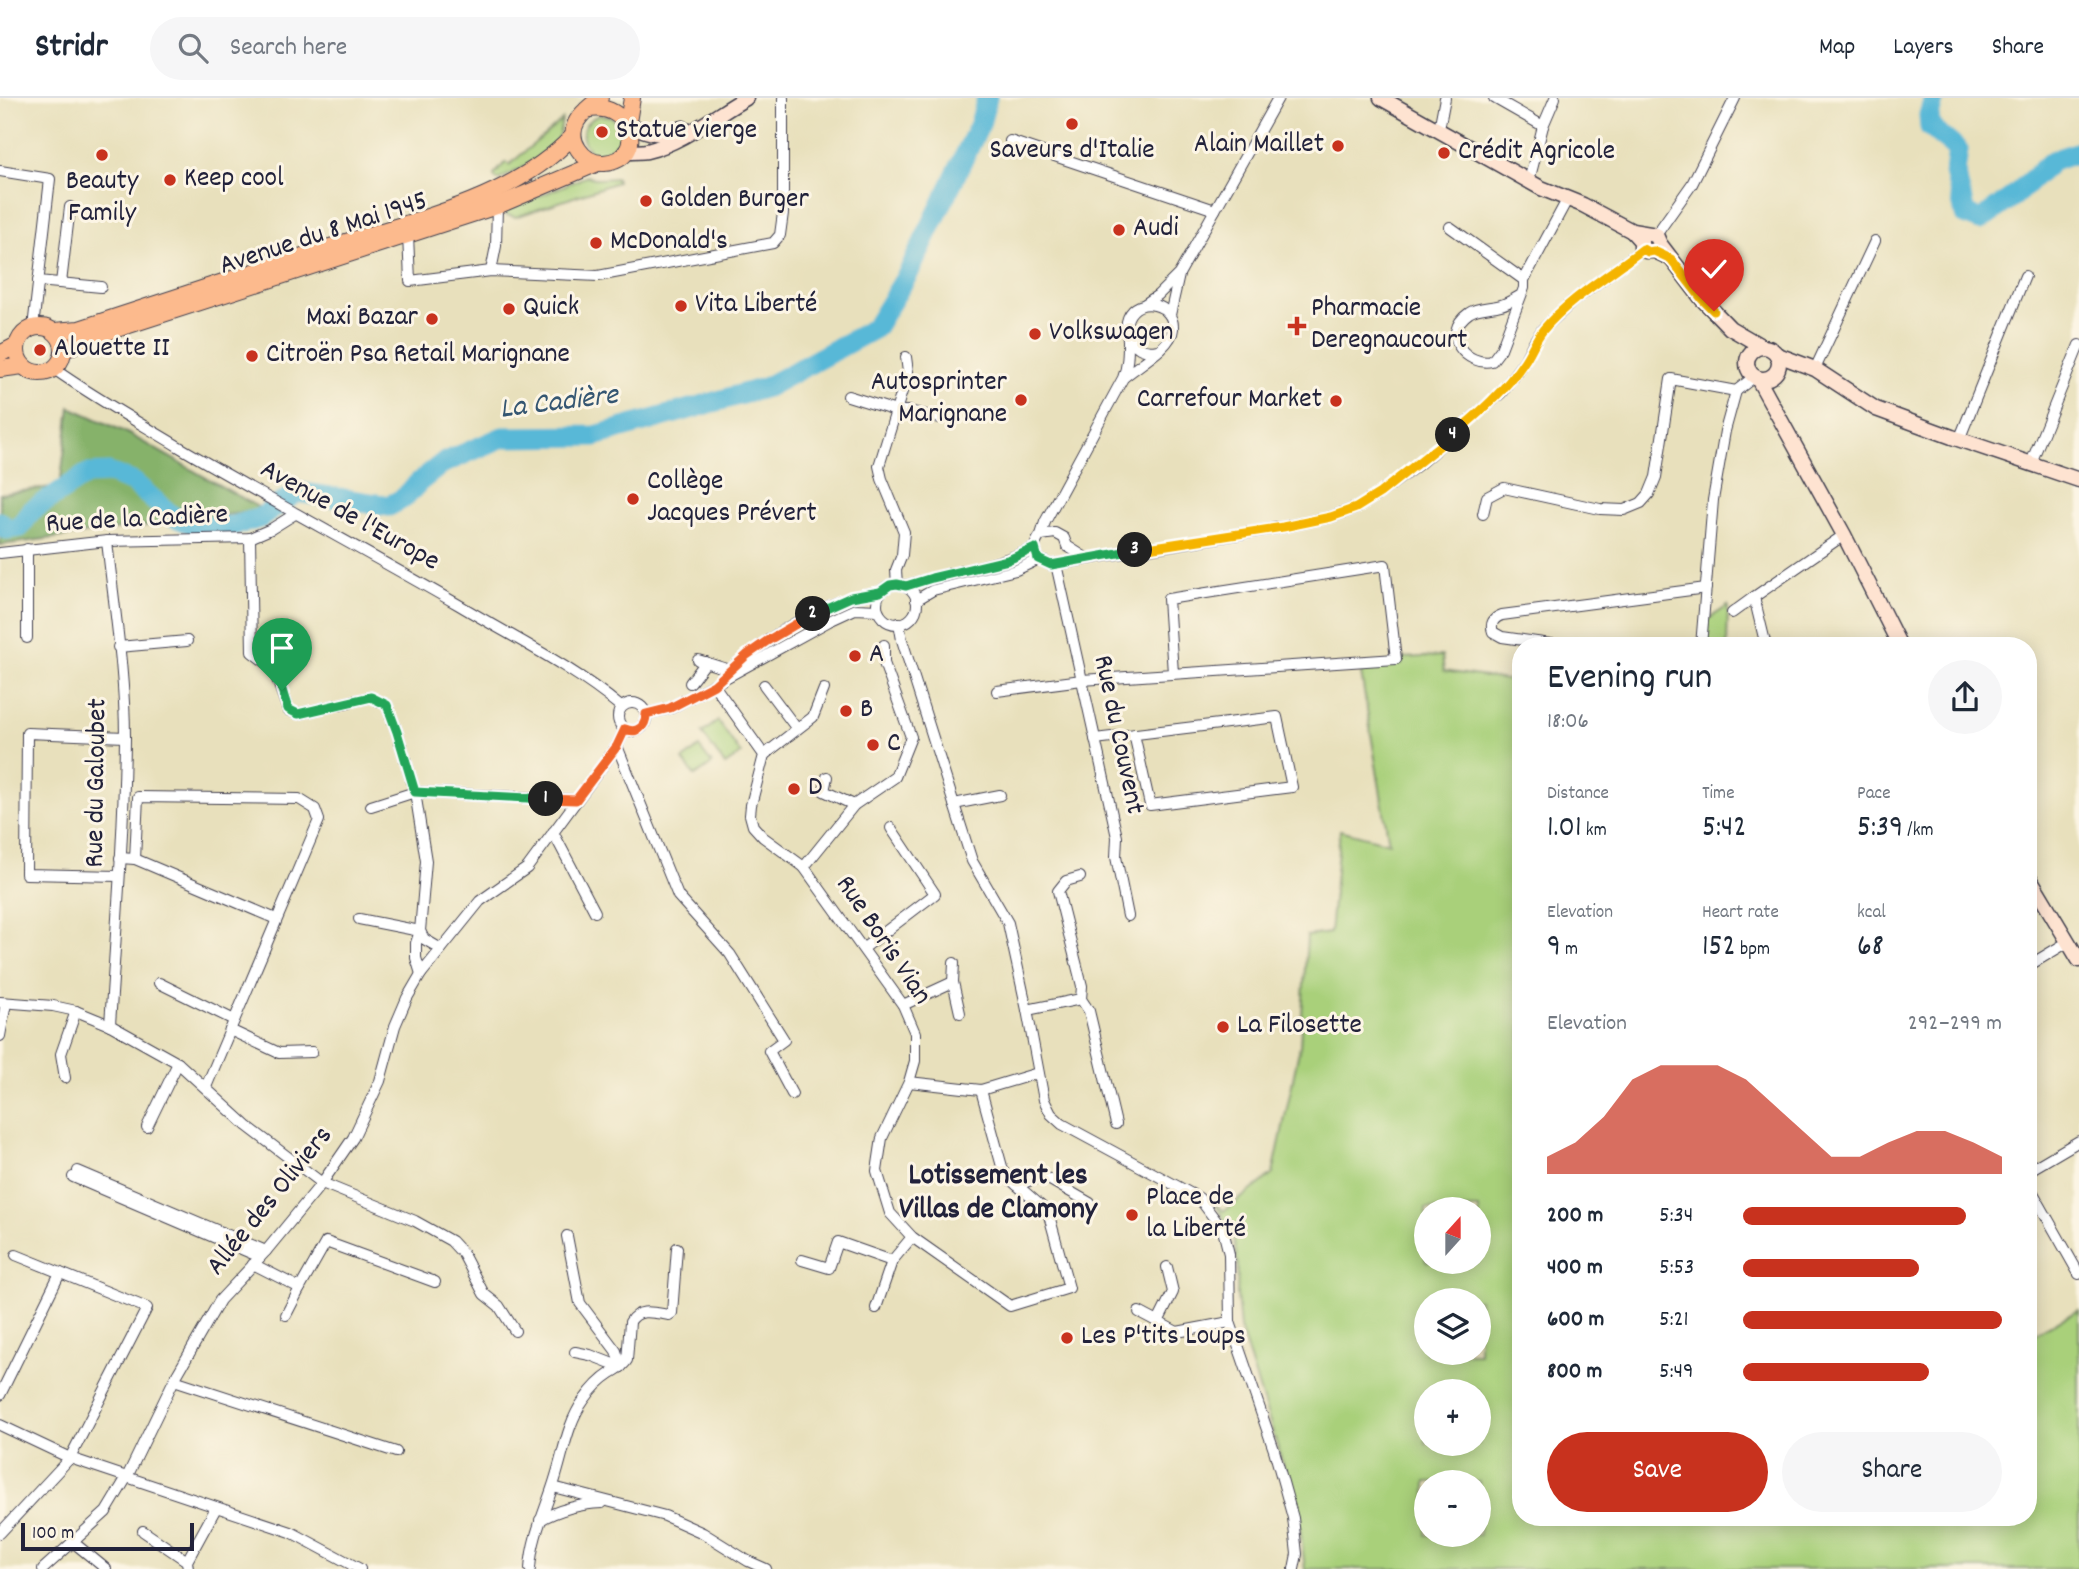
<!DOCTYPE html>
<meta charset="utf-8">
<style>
:root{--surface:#fff;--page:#f6f6f7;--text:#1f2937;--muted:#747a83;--line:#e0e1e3;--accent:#c8321e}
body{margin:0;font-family:Dekko,sans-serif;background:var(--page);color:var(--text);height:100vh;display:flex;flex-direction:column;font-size:26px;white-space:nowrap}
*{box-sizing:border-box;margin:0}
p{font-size:23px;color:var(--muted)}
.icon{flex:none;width:38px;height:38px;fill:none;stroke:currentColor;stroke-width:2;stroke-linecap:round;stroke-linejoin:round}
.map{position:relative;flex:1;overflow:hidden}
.drawer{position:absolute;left:1512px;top:539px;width:525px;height:889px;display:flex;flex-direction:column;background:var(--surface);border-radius:28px;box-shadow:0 4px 18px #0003}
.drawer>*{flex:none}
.needle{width:46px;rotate:21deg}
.fabs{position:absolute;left:1414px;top:1099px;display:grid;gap:14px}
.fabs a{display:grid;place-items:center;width:77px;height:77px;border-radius:50%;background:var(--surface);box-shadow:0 4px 18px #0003;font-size:35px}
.scale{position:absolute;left:21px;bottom:18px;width:173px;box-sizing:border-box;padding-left:7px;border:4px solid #22223b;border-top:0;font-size:19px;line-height:24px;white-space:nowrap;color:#22223b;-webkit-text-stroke:5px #fcf5e5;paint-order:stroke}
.pin{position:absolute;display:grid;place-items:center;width:60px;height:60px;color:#fff;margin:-72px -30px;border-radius:50% 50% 50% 0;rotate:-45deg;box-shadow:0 0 7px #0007}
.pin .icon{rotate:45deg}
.km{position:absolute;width:35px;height:35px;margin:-18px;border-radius:50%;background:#222;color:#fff;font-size:19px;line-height:35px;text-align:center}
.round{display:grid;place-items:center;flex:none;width:74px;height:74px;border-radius:37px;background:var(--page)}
.overview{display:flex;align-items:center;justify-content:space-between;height:119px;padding:0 35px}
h1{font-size:38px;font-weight:600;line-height:52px}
.figures{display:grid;grid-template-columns:repeat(3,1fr);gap:10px;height:119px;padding:7px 35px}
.figures div{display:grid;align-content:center}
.figures b{font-size:30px;font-weight:600}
.figures small{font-size:19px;font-weight:400}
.figures p{font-size:19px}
.chart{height:196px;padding:14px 35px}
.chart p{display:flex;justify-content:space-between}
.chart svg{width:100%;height:126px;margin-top:7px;fill:var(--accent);opacity:.7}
.cta{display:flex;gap:14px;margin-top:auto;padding:14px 35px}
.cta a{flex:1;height:80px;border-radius:42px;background:var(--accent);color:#fff;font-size:28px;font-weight:600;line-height:80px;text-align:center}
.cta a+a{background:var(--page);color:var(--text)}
ul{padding:0 35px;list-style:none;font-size:23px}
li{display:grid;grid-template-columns:112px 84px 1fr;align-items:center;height:52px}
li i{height:18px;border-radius:9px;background:var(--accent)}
header{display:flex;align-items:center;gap:42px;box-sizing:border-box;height:98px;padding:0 35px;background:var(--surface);border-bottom:2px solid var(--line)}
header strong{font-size:33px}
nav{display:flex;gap:38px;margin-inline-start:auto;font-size:24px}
.search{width:490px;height:63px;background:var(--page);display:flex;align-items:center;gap:18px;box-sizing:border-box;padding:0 24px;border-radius:38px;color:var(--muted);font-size:26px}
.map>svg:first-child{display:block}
.green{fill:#a9d07a;stroke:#66795a;stroke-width:2;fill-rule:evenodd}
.forest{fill:#86b26a;stroke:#546a52;stroke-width:2}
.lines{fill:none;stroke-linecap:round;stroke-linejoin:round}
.river{stroke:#59b8d7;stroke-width:21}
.street-casing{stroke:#403e4e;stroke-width:12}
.secondary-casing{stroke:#403e4e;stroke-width:17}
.primary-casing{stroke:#403e4e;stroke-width:18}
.street{stroke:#fff;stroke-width:10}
.secondary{stroke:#fee3d1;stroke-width:14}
.primary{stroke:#fcba8d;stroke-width:16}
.split-1-casing{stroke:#fff;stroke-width:14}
.split-2-casing{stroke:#fff;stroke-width:14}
.split-3-casing{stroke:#fff;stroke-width:14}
.split-4-casing{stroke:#fff;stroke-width:14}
.split-5-casing{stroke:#fff;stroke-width:14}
.split-1{stroke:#22a559;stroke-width:9}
.split-2{stroke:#f0652b;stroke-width:9}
.split-3{stroke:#22a559;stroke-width:9}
.split-4{stroke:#f5b400;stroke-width:9}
.split-5{stroke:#f5b400;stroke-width:9}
.poi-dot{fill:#c8321e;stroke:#fcf5e5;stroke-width:2.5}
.labels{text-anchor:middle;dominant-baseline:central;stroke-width:6;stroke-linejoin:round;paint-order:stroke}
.poi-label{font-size:28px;fill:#22223b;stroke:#fcf5e5;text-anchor:start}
.street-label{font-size:28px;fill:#22223b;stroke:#fcf5e5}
.water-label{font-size:30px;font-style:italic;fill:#355672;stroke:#fcf5e5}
.neighbourhood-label{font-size:30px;font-weight:bold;fill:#22223b;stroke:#fcf5e5}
</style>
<header>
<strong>Stridr</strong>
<div class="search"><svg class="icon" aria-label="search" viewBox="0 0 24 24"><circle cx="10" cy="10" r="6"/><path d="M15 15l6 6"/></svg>Search here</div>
<nav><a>Map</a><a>Layers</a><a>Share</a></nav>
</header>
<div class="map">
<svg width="2079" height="1471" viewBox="0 0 2079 1471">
<rect width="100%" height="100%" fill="#fcf5e5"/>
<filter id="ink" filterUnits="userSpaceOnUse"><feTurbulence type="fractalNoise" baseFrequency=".0143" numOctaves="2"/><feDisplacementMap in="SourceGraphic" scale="14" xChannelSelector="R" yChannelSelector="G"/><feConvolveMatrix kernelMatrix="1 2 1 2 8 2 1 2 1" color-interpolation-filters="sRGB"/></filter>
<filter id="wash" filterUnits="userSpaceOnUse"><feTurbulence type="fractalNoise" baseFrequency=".00686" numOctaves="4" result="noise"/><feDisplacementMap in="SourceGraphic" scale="28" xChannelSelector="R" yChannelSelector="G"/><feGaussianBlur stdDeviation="1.57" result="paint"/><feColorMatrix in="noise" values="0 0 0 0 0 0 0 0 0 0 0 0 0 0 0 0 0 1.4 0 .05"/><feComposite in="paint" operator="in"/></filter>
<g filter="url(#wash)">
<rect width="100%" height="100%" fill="#e8e0bc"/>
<g class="green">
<path d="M600,17L612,19L624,40C603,86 558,31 600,17Z"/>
<path d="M562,22C561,27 560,34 558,39C551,56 515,74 498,82L495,80L494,77L506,64L509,67Z"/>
<polygon points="587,78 598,81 616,80 617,84 516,119 507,117 505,115 506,112"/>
<polygon points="1728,508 1727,548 1704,548 1707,522"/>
<path d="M1442,558L1444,573L1521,584V1419H2028V1239L2079,1212V1471H1305L1298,1414L1240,1230L1237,1196L1238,1168L1233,1136L1214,1104L1224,1113L1273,1076L1300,948L1307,838L1330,835L1340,732L1389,745L1360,569L1402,566V560ZM1426,1111H1479V1164H1426ZM1426,1202H1479V1255H1426ZM1426,1293H1479V1346H1426ZM1426,1384H1479V1437H1426Z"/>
<polygon points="718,623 741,656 725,667 702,635"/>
<polygon points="699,649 712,666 695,678 683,662"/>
</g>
<polygon class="forest" points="70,309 125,334 263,412 0,447 0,396 60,388"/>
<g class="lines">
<g class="river">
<polyline points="1934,0 1929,17 1930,29 1958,52 1955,74 1965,116 1980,122 2014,98 2052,63 2079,54"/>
<polyline points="0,424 6,431 20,429 31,413 87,376 109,375 133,384 172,418 200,429 232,428 260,420 297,394 389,408 404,400 419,384 443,365 503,339 595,338 767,289 875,230 908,176 980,26 987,0"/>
</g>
</g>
</g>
<g filter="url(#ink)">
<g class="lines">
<defs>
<g id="street">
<polyline points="1494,0 1543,28 1529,83"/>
<polyline points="1543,28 1555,0"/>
<polyline points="1439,31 1445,0"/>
<polyline points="1010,43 1215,112"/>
<polyline points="0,73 50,81 34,221 35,229"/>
<polyline points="1450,129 1524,182"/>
<polyline points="408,137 410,183 491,173 598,178 773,145 780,137 783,115 783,0"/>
<polyline points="1656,137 1692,86 1735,0"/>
<polyline points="491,173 496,148 497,108"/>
<polyline points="38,183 101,189"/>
<polyline points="61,185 70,109"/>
<path d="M1521,197C1514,201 1508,205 1501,207C1491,210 1477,209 1469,215C1438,237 1468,269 1492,263L1501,251L1524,190V182L1568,100"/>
<polyline points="1145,206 1158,197 1179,176 1278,0"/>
<polyline points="1170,217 1179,177"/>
<path d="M1128,236C1133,249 1144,255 1157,252"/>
<path d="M54,271C95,300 138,324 181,350C273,404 367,454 459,507C514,540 572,568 621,609"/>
<polyline points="1815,271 1875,143"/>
<polyline points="848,298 896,313 909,313 940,320"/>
<polyline points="1959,342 2025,178"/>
<polyline points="2031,365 2079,247"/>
<polyline points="1483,416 1487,399 1504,390 1600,411 1624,412 1641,405 1649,396 1656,379 1671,281 1736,293 1754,279"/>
<path d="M1041,437L1045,424L1123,280C1128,267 1128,256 1128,242C1127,235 1125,227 1128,220C1138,196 1175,206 1173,231C1172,249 1136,268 1123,280"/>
<polyline points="250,440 252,554 273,570 288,612 298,616 371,599 387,607 397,634 415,694 426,763 420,833 416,845 416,860 421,876"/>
<path d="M107,443C114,508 125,574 125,640C124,735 116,831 110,927"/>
<polyline points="27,451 27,540"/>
<polyline points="0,455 107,443 250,440 271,431 295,416"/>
<path d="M1086,460L1067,448L1064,440L1055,435L1041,437C1034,445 1033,452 1039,461L1051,467L1283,429L1331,419L1356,410L1380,395L1418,367L1501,295L1525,262L1534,244L1543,231L1573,203L1643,151"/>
<polyline points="1056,466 1117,739 1116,759 1128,818"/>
<polyline points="897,486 896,472 902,457 904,434 882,381 879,368 908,274 906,259"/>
<circle cx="897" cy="506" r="20"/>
<path d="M906,488C949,474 994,469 1035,450"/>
<polyline points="916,502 933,492 1016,472 1039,461"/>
<polyline points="1732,515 1754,499"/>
<polyline points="899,525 902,542 972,763 1008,825 1027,912 1044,1002 1051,1016 1062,1026 1199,1100 1223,1132 1229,1156 1230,1224 1274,1352 1293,1420 1297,1456 1294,1471"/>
<path d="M1565,548L1502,539L1493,534C1490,526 1493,520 1502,517L1706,490"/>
<polyline points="1701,548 1713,402 1725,333 1736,293"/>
<polyline points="1766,548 1754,499 1844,437"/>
<polyline points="118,549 187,543"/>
<polyline points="698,562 730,572"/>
<path d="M727,575C762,544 804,516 848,501C858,497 870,496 880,494"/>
<polyline points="690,585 706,564"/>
<polyline points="714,587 764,657 751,707 750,717 753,728 763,739 804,769 903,907 915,935 915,963 909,984 882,1040 877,1073 890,1115 912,1139 1010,1208 1069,1190 1048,1114 1004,1076 981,992"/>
<polyline points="764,587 797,631"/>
<polyline points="997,593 1082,582 1396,561 1385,467 1168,501 1173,575"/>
<circle cx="632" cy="619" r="14"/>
<polyline points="646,616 671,610 829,523 855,511 878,512"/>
<polyline points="1095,641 1277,619 1292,689 1150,707 1134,636"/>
<polyline points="617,648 678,798 730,856 784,942 769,953 792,996"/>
<polyline points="764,657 813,619 824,591"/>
<polyline points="827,679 824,693 854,707"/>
<polyline points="954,706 1000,697"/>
<polyline points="371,708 415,694 576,702"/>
<polyline points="553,734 595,814"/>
<polyline points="120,760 135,761 276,821"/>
<polyline points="135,761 138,699 299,701 315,711 319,722 206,989"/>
<polyline points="804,769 854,707 895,679 911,639 884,565 884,547"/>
<polyline points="119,778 26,776 27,635 125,639"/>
<polyline points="1080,779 1066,783 1058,793 1082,888 1081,901 1089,913 1116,1026"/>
<polyline points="359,821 420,833"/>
<polyline points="420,833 424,841 441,851"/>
<polyline points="864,850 935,796 891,730"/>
<polyline points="2028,868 2068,844"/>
<polyline points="953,884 954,865"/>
<polyline points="159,885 234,922"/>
<polyline points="0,904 53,908 76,913 110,927 178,965 247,1028 322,1085 415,1123 451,1143 463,1156 484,1196 499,1208 515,1233"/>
<polyline points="903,907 953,884 960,915"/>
<polyline points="1027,912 1081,901"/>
<polyline points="230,932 279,955 312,954"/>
<polyline points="0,938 6,905"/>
<polyline points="65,980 61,956 76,913"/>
<polyline points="909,984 981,992 1038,975"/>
<polyline points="147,1029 178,965"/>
<polyline points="78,1073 266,1153"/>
<polyline points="2028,1073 2079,1043"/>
<polyline points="73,1079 260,1159"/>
<polyline points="2028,1086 2079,1176"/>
<polyline points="1017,1087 1043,1078 1090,1105"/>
<polyline points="567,1138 580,1205 616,1253 621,1269"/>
<polyline points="802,1162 829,1170 838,1144 892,1163"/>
<polyline points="253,1166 300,1190 326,1144 435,1184"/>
<polyline points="876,1210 892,1163 912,1139"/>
<polyline points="1139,1214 1177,1234 1230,1224"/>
<polyline points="286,1217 300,1190"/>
<polyline points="1158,1224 1173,1194 1167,1169"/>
<polyline points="575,1254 590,1257 621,1269"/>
<polyline points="174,1282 396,1354"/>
<polyline points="0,1297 60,1175"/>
<polyline points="0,1327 70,1360 291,1434 360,1471"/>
<polyline points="553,1389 665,1418 703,1435 748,1463 766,1471"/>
<path d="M540,1422C560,1411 579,1406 602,1405"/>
<polyline points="143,1433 187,1463"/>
<polyline points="0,1435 70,1360 147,1210 16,1157"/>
<polyline points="73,1444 106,1471"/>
<polyline points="43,1471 106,1414 127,1379 174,1282 220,1202 266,1153 322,1085 353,1040 380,983 395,928 407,900 421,876 480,803 527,770 617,648 625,631"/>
<polyline points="188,1471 187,1463 216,1410"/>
<path d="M530,1471C532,1437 547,1409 556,1378C564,1352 568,1324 584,1302C591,1292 600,1282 611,1275C617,1271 623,1269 627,1262L630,1224C638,1209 655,1215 669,1217L672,1215L677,1150"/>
</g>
<g id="secondary">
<polyline points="1381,0 1541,90 1583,107 1632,133 1656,137 1660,146 1702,201 1730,230 1761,248"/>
<path d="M629,27C652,36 659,39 683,30"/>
<path d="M625,54C632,54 640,54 647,53C681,45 716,17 746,0"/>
<polyline points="1632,133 1641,143 1641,149 1645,153 1655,153 1670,160"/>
<circle cx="1763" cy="265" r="16"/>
<polyline points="1778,257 1815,271 1876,311 1952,339 2079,382"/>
<polyline points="1758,281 1844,437 1900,548"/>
<polyline points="2028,777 2079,862"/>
</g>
<g id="primary">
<path d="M586,12C630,0 650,61 604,65C583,66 566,42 577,23C582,14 592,7 600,0"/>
<polyline points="628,24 632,0"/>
<circle cx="40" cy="252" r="23"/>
<path d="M54,233L79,231C164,203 248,176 333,148C416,121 511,103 573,38"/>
<polyline points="63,253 86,241 497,108 598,65"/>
<polyline points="0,256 17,247"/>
<polyline points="0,271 23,268"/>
</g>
</defs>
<use href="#street" class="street-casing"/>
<use href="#secondary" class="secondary-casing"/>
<use href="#primary" class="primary-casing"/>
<use href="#street" class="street"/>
<use href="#secondary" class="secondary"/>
<use href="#primary" class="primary"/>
</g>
</g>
<g class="lines" filter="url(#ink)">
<defs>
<polyline id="split-1" points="282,592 288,611 298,616 371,599 387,607 397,634 415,694 546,701"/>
<path id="split-2" d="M546,701L576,702L617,648L625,631C637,636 646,629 646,616L670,610L714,587L747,557L767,543L813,516"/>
<polyline id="split-3" points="813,516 851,499 880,494 890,487 897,486 906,488 932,480 1008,462 1035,450 1038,461 1051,467 1135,452"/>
<polyline id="split-4" points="1135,452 1283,429 1331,419 1356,410 1380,395 1453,337"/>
<path id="split-5" d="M1453,337C1479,315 1505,293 1524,264C1531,254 1535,242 1543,232C1570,200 1610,177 1643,151L1648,154L1654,153L1671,161L1702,201L1714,213"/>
</defs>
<use href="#split-1" class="split-1-casing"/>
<use href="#split-2" class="split-2-casing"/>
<use href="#split-3" class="split-3-casing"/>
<use href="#split-4" class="split-4-casing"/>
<use href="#split-5" class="split-5-casing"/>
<use href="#split-1" class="split-1"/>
<use href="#split-2" class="split-2"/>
<use href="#split-3" class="split-3"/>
<use href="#split-4" class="split-4"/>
<use href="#split-5" class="split-5"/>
</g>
<g class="poi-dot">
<circle cx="1072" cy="26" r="7"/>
<circle cx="602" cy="34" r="7"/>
<circle cx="1338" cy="48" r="7"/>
<circle cx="1444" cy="55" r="7"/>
<circle cx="102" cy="57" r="7"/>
<circle cx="170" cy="82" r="7"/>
<circle cx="646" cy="103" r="7"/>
<circle cx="1119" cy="132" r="7"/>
<circle cx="596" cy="145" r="7"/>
<circle cx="681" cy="208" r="7"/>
<circle cx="509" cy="211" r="7"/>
<circle cx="432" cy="221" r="7"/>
<path d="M1293.5 217.5h7v7h7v7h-7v7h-7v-7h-7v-7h7z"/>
<circle cx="1035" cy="236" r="7"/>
<circle cx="40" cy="252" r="7"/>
<circle cx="252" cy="258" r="7"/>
<circle cx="1021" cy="302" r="7"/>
<circle cx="1336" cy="303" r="7"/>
<circle cx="633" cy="401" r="7"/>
<circle cx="855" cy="558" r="7"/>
<circle cx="846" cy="613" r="7"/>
<circle cx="873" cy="647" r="7"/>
<circle cx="794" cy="691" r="7"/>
<circle cx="1223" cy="929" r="7"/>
<circle cx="1132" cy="1117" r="7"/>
<circle cx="1067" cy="1240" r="7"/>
</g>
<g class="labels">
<g class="poi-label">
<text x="616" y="34">Statue vierge</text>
<text x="1324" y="48" text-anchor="end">Alain Maillet</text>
<text x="1072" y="54" text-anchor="middle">Saveurs d'Italie</text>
<text x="1458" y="55">Crédit Agricole</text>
<text x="184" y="82">Keep cool</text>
<text x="102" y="85" text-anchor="middle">Beauty<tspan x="102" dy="32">Family</tspan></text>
<text x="660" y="103">Golden Burger</text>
<text x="1133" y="132">Audi</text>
<text x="610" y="145">McDonald's</text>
<text x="695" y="208">Vita Liberté</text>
<text x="523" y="211">Quick</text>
<text x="1311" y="212">Pharmacie<tspan x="1311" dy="32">Deregnaucourt</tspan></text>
<text x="418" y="221" text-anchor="end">Maxi Bazar</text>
<text x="1049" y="236">Volkswagen</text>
<text x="54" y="252">Alouette II</text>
<text x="266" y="258">Citroën Psa Retail Marignane</text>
<text x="1007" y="286" text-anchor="end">Autosprinter<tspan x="1007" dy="32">Marignane</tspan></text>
<text x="1322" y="303" text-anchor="end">Carrefour Market</text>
<text x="647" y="385">Collège<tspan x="647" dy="32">Jacques Prévert</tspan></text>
<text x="869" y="558">A</text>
<text x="860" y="613">B</text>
<text x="887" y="647">C</text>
<text x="808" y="691">D</text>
<text x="1237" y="929">La Filosette</text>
<text x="1146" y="1101">Place de<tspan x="1146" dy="32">la Liberté</tspan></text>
<text x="1081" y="1240">Les P'tits Loups</text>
</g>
<g class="street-label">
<text transform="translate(324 137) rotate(-18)">Avenue du 8 Mai 1945</text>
<text transform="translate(349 419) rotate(29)">Avenue de l'Europe</text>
<text transform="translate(137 423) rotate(-3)">Rue de la Cadière</text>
<text transform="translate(1117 637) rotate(78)">Rue du Couvent</text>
<text transform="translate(98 685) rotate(-89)">Rue du Galoubet</text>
<text transform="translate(882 843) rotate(56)">Rue Boris Vian</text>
<text transform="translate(271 1104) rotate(-51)">Allée des Oliviers</text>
</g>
<g class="water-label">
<text transform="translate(559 306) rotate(-7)">La Cadière</text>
</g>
<g class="neighbourhood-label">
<text x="998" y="1079">Lotissement les<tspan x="998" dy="34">Villas de Clamony</tspan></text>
</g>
</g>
</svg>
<div class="fabs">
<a><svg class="needle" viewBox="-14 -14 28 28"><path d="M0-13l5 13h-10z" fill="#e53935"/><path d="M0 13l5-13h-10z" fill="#747a83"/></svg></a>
<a><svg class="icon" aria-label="layers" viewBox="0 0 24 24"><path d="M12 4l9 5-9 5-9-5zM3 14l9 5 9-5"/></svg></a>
<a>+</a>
<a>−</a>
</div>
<div class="scale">100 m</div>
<div class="pin" style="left:282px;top:592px;background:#1e9e55"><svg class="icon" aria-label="arrive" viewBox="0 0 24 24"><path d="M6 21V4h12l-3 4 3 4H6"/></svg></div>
<div class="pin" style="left:1714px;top:213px;background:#d93025"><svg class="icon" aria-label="check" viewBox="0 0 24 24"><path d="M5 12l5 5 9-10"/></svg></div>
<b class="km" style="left:546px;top:701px">1</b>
<b class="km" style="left:813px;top:516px">2</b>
<b class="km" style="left:1135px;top:452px">3</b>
<b class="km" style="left:1453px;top:337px">4</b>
<section class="drawer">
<div class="overview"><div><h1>Evening run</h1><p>18:06</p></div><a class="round"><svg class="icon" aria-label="share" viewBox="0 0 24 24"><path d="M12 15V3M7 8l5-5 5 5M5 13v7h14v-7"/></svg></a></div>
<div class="figures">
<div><p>Distance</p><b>1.01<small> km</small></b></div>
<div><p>Time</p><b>5:42</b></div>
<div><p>Pace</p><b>5:39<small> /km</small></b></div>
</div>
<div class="figures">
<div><p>Elevation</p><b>9<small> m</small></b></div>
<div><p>Heart rate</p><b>152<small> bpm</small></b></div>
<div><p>kcal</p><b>68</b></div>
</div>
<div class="chart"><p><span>Elevation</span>292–299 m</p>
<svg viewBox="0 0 160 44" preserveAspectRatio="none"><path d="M0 44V38L10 33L20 24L30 11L40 6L50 6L60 6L70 11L80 20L90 29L100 38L110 38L120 33L130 29L140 29L150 33L160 38V44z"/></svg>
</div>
<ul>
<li><b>200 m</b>5:34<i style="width:86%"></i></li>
<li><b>400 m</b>5:53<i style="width:68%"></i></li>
<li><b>600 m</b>5:21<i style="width:100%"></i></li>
<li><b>800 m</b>5:49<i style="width:72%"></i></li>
</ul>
<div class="cta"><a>Save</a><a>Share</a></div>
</section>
</div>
